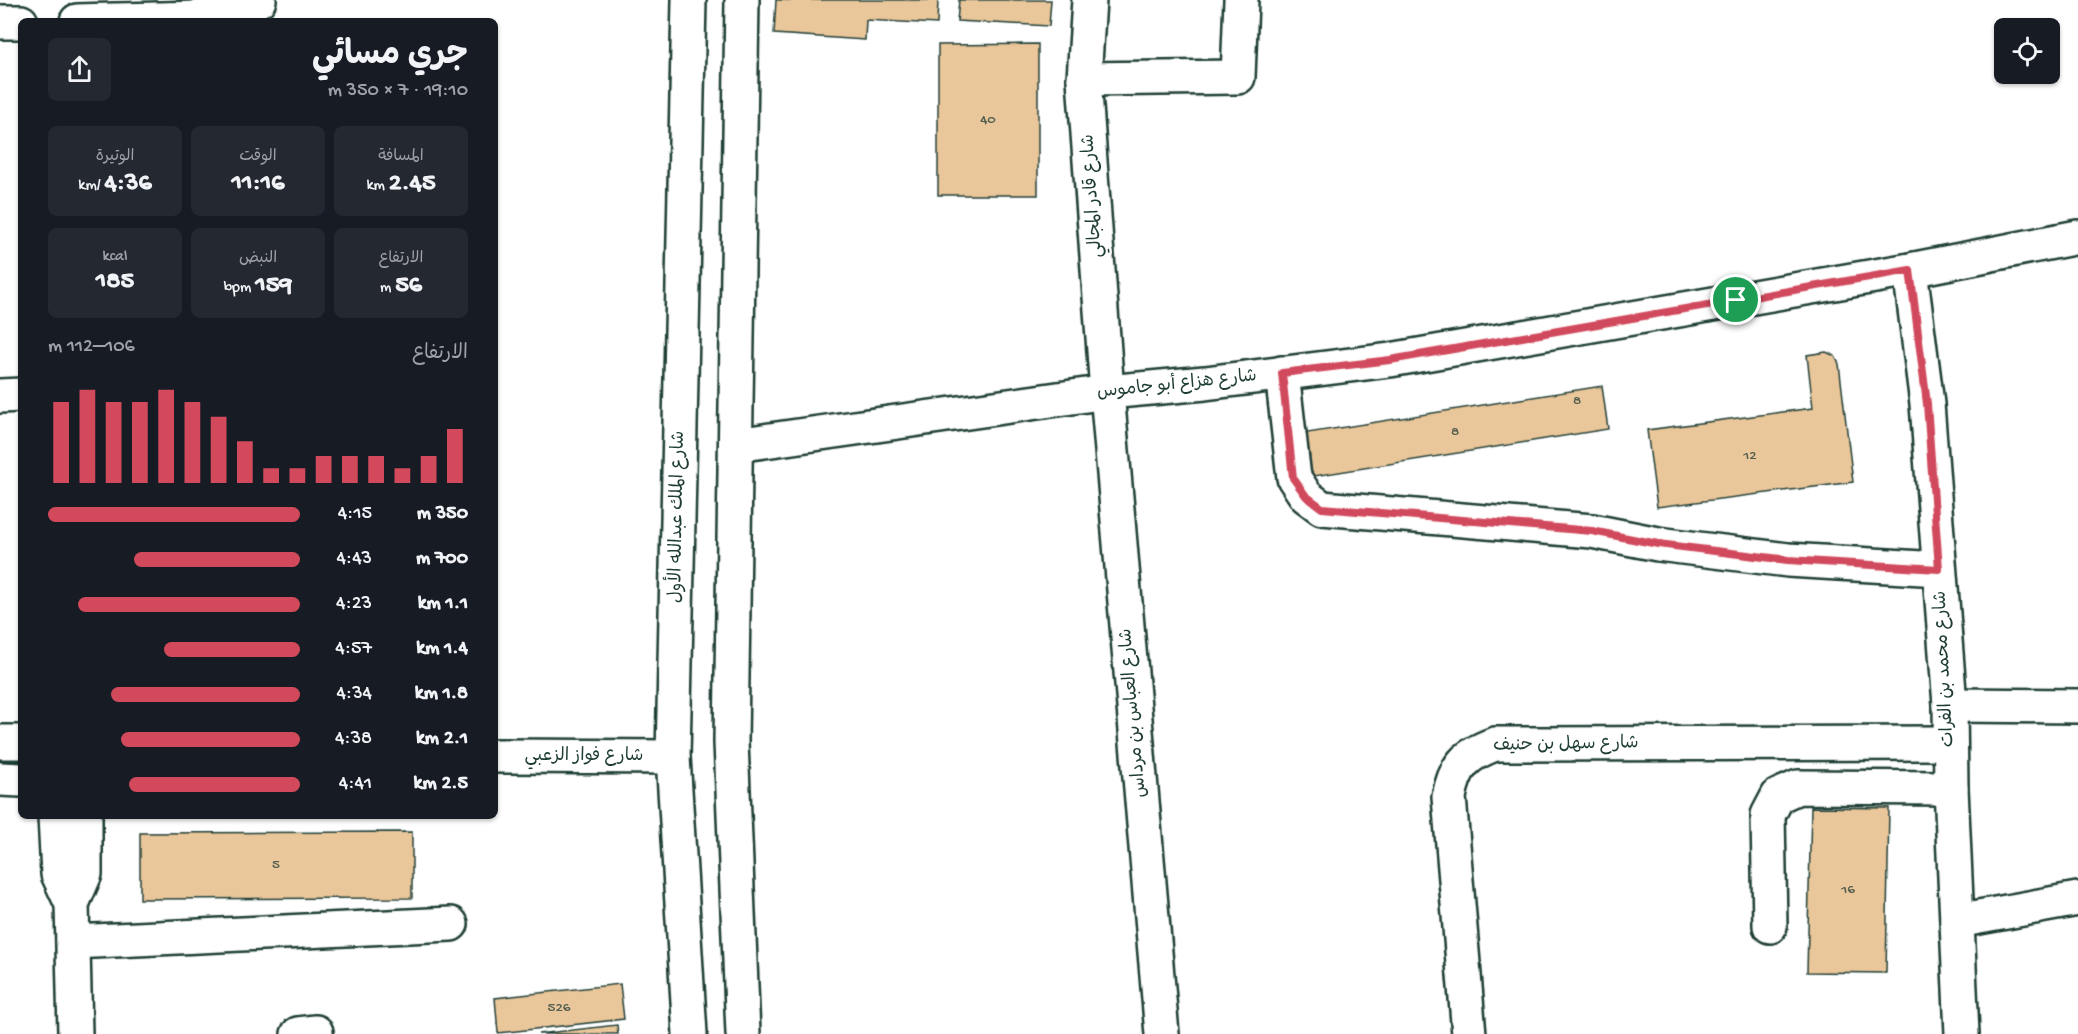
<!DOCTYPE html>
<html lang="ar">
<meta charset="utf-8">
<style>
:root{--surface:#171b24;--page:#242831;--text:#f1f3f6;--muted:#9ea1a6;--accent:#d1495b}
body{margin:0;font-family:"Gochi Hand","Playpen Sans Arabic",sans-serif;background:var(--page);color:var(--text);direction:rtl;height:100vh;display:flex;flex-direction:column;font-size:22px;white-space:nowrap}
*{box-sizing:border-box;margin:0}
p{font-size:20px;color:var(--muted)}
.icon{flex:none;width:33px;height:33px;fill:none;stroke:currentColor;stroke-width:2;stroke-linecap:round;stroke-linejoin:round}
.map{position:relative;flex:1;overflow:hidden;direction:ltr}
.drawer{position:absolute;left:18px;top:18px;width:480px;height:801px;display:flex;flex-direction:column;background:var(--surface);border-radius:9px;box-shadow:0 2px 4px #0004;direction:rtl}
.drawer>*{flex:none}
.fabs{position:absolute;left:1994px;top:18px;display:grid;gap:12px}
.fabs a{display:grid;place-items:center;width:66px;height:66px;border-radius:9px;background:var(--surface);box-shadow:0 2px 4px #0004;font-size:30px}
.pin{position:absolute;display:grid;place-items:center;width:51px;height:51px;color:#fff;margin:-26px;border:3px solid #fff;border-radius:50%;box-shadow:0 2px 6px #0007}
.round{display:grid;place-items:center;flex:none;width:63px;height:63px;border-radius:9px;background:var(--page)}
.headline{display:flex;align-items:center;justify-content:space-between;height:102px;padding:0 30px}
h1{font-size:33px;font-weight:700;line-height:45px}
.metrics{display:grid;grid-template-columns:repeat(3,1fr);gap:9px;height:102px;padding:6px 30px}
.metrics div{display:grid;align-content:center;border-radius:9px;background:var(--page);text-align:center}
.metrics b{font-size:26px;font-weight:700}
.metrics small{font-size:16px;font-weight:400}
.metrics p{font-size:16px}
.chart{height:168px;padding:12px 30px}
.chart p{display:flex;justify-content:space-between}
.chart svg{width:100%;height:108px;margin-top:6px;stroke:var(--accent);stroke-width:6}
ul{padding:0 30px;list-style:none;font-size:20px}
li{display:grid;grid-template-columns:96px 72px 1fr;align-items:center;height:45px}
li i{height:15px;border-radius:8px;background:var(--accent)}
.map>svg:first-child{display:block}
.building{fill:#eac69b;stroke:#1f3d34;stroke-width:1.5}
.lines{fill:none;stroke-linecap:round;stroke-linejoin:round}
.minor-casing{stroke:#1f3d34;stroke-width:38}
.major-casing{stroke:#1f3d34;stroke-width:38}
.minor{stroke:#fff;stroke-width:33}
.major{stroke:#fff;stroke-width:33}
.route-casing{stroke:#fff;stroke-width:12}
.route{stroke:#d1495b;stroke-width:8}
.labels{text-anchor:middle;dominant-baseline:central;stroke-width:4.5;stroke-linejoin:round;paint-order:stroke}
.number-label{font-size:15px;fill:#525f4e}
.street-label{font-size:18px;fill:#1f3d34;stroke:#fff}
</style>
<div class="map">
<svg width="2078" height="1034" viewBox="0 0 2078 1034">
<rect width="100%" height="100%" fill="#fff"/>
<filter id="ink" filterUnits="userSpaceOnUse"><feTurbulence type="fractalNoise" baseFrequency=".0167" numOctaves="2"/><feDisplacementMap in="SourceGraphic" scale="12" xChannelSelector="R" yChannelSelector="G"/><feConvolveMatrix kernelMatrix="1 2 1 2 8 2 1 2 1" color-interpolation-filters="sRGB"/></filter>
<g filter="url(#ink)">
<g class="building">
<polygon points="776,0 938,0 937,24 866,20 865,40 774,34"/>
<polygon points="959,0 1051,0 1049,26 957,21"/>
<polygon points="1038,44 1038,195 938,195 938,45"/>
<polygon points="1826,352 1835,356 1839,364 1853,482 1657,507 1647,430 1813,408 1807,355"/>
<polygon points="1602,386 1608,429 1308,477 1301,434"/>
<polygon points="1811,807 1889,808 1886,973 1807,972"/>
<polygon points="412,832 412,898 140,899 140,833"/>
<polygon points="620,984 624,1019 498,1033 495,998"/>
<polygon points="617,1025 618,1034 538,1034"/>
</g>
<g class="lines">
<defs>
<g id="minor">
<polyline points="1089,0 1084,79 1107,392 1162,1034"/>
<path d="M77,21C104,20 130,20 156,19C191,18 228,20 259,0"/>
<polyline points="0,22 21,22"/>
<polyline points="1084,79 1238,77 1241,0"/>
<polyline points="1910,270 1927,404 1950,705 1951,788 1962,1034"/>
<polyline points="1282,373 1294,478 1306,496 1322,508 1592,531 1658,544 1788,560 1939,569"/>
<polyline points="0,396 21,395"/>
<polyline points="736,445 1107,392 1205,383 1390,360 1910,270 2078,237"/>
<polyline points="1950,705 2078,706"/>
<polyline points="0,742 21,742"/>
<polyline points="495,756 673,757"/>
<polyline points="0,779 21,780"/>
<polyline points="55,816 58,874 72,904 75,1034"/>
<polyline points="72,904 85,874 85,816"/>
<polyline points="1957,921 2078,899"/>
<polyline points="1770,926 1768,815 1778,796 1798,787 1951,788"/>
<polyline points="73,942 451,924"/>
<polyline points="298,1034 316,1032"/>
<path d="M1469,1034L1449,797C1455,766 1465,755 1495,744L1950,743"/>
</g>
<g id="major">
<polyline points="689,0 673,757 690,1034"/>
<polyline points="742,0 731,742 743,1034"/>
</g>
</defs>
<use href="#minor" class="minor-casing"/>
<use href="#major" class="major-casing"/>
<use href="#minor" class="minor"/>
<use href="#major" class="major"/>
</g>
</g>
<g class="lines" filter="url(#ink)">
<defs>
<polygon id="route" points="1910,270 1927,404 1939,569 1788,560 1658,544 1592,531 1322,508 1306,496 1293,478 1282,373 1390,360"/>
</defs>
<use href="#route" class="route-casing"/>
<use href="#route" class="route"/>
</g>
<g class="labels">
<g class="number-label">
<text x="988" y="120">40</text>
<text x="1577" y="401">8</text>
<text x="1455" y="432">8</text>
<text x="1750" y="456">12</text>
<text x="276" y="865">5</text>
<text x="1848" y="890">16</text>
<text x="559" y="1008">526</text>
</g>
<g class="street-label">
<text transform="translate(1093 196) rotate(-94)">شارع قادر المجالي</text>
<text transform="translate(1177 385) rotate(-6)">شارع هزاع أبو جاموس</text>
<text transform="translate(678 517) rotate(-89)">شارع الملك عبدالله الأول</text>
<text transform="translate(1945 669) rotate(-93)">شارع محمد بن الفرات</text>
<text transform="translate(1134 713) rotate(-95)">شارع العباس بن مرداس</text>
<text transform="translate(1566 745) rotate(-1)">شارع سهل بن حنيف</text>
<text x="584" y="756">شارع فواز الزعبي</text>
</g>
</g>
</svg>
<div class="fabs">
<a><svg class="icon" aria-label="locate" viewBox="0 0 24 24"><circle cx="12" cy="12" r="6"/><path d="M12 2v4M12 18v4M2 12h4M18 12h4"/></svg></a>
</div>
<div class="pin" style="left:1736px;top:300px;background:#1e9e55"><svg class="icon" aria-label="arrive" viewBox="0 0 24 24"><path d="M6 21V4h12l-3 4 3 4H6"/></svg></div>
<section class="drawer">
<div class="headline"><div><h1>جري مسائي</h1><p>19:10 · 7 × 350 m</p></div><a class="round"><svg class="icon" aria-label="share" viewBox="0 0 24 24"><path d="M12 15V3M7 8l5-5 5 5M5 13v7h14v-7"/></svg></a></div>
<div class="metrics">
<div><p>المسافة</p><b>2.45<small> km</small></b></div>
<div><p>الوقت</p><b>11:16</b></div>
<div><p>الوتيرة</p><b>4:36<small> /km</small></b></div>
</div>
<div class="metrics">
<div><p>الارتفاع</p><b>56<small> m</small></b></div>
<div><p>النبض</p><b>159<small> bpm</small></b></div>
<div><p>kcal</p><b>185</b></div>
</div>
<div class="chart"><p><span>الارتفاع</span>106–112 m</p>
<svg viewBox="0 0 160 44" preserveAspectRatio="none"><path d="M5 44V11M15 44V6M25 44V11M35 44V11M45 44V6M55 44V11M65 44V17M75 44V27M85 44V38M95 44V38M105 44V33M115 44V33M125 44V33M135 44V38M145 44V33M155 44V22"/></svg>
</div>
<ul>
<li><b>350 m</b>4:15<i style="width:100%"></i></li>
<li><b>700 m</b>4:43<i style="width:66%"></i></li>
<li><b>1.1 km</b>4:23<i style="width:88%"></i></li>
<li><b>1.4 km</b>4:57<i style="width:54%"></i></li>
<li><b>1.8 km</b>4:34<i style="width:75%"></i></li>
<li><b>2.1 km</b>4:38<i style="width:71%"></i></li>
<li><b>2.5 km</b>4:41<i style="width:68%"></i></li>
</ul>
</section>
</div>
